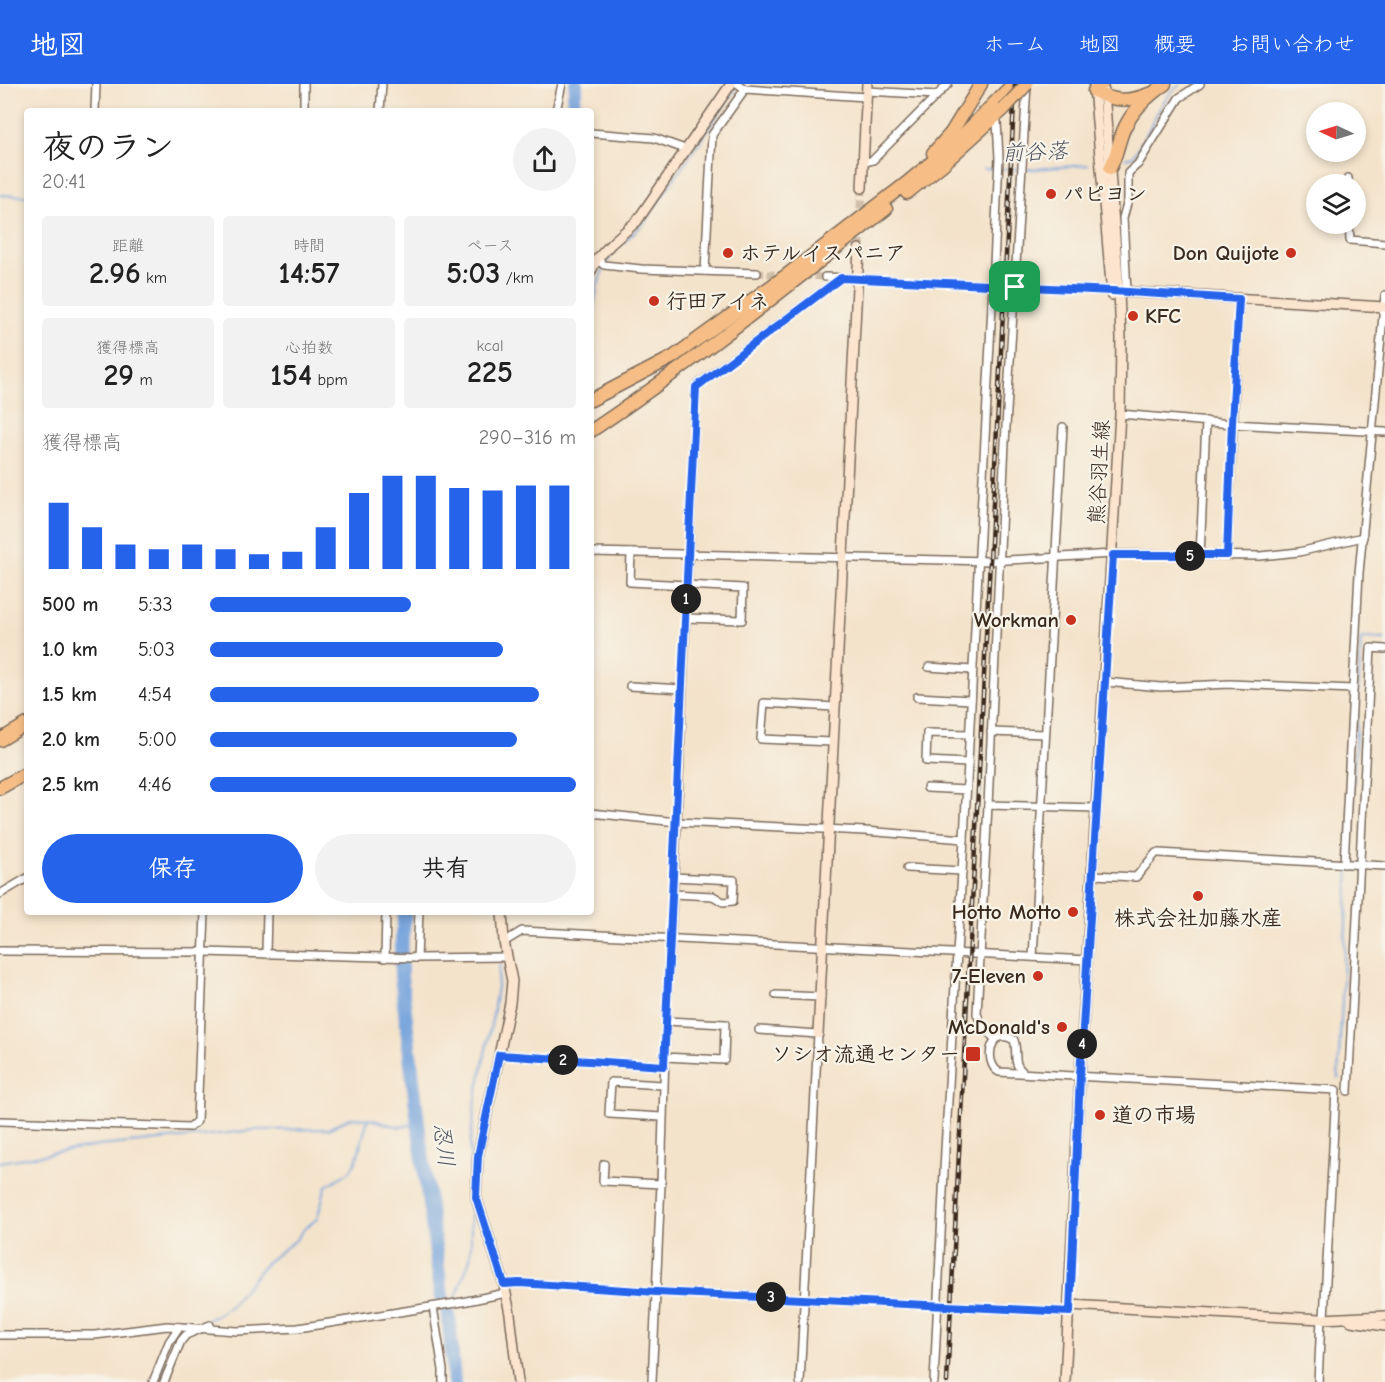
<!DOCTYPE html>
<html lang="ja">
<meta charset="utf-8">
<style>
:root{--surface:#fff;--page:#f2f2f2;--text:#222;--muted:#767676;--accent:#2563eb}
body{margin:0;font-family:"Comic Neue","Klee One",sans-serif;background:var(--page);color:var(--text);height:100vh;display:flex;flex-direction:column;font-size:22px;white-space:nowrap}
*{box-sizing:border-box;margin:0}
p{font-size:20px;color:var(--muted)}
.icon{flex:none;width:33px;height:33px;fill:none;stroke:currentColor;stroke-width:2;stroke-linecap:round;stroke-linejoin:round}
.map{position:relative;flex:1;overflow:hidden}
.drawer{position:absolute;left:24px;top:24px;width:570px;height:807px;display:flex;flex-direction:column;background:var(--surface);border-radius:6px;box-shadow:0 3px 9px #0003}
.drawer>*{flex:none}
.needle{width:39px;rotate:274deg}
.buttons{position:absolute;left:1306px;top:18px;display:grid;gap:12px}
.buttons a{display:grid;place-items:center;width:60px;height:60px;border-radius:50%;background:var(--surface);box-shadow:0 3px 9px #0003;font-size:30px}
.pin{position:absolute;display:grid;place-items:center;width:51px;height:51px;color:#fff;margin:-26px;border-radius:12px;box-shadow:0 3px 9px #0006}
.km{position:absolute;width:30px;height:30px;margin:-15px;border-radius:50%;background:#222;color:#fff;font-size:16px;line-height:30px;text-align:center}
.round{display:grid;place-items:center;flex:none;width:63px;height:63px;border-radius:32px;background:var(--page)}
.overview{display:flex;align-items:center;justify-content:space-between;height:102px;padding:0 18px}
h1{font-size:33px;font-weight:800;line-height:45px}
.stats{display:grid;grid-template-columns:repeat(3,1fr);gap:9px;height:102px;padding:6px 18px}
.stats div{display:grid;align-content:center;border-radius:6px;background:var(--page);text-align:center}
.stats b{font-size:30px;font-weight:800}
.stats small{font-size:16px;font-weight:400}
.stats p{font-size:16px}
.chart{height:168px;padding:12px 18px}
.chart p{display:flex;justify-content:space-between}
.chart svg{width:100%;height:108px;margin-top:6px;stroke:var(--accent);stroke-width:6}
.button{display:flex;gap:12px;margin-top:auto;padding:12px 18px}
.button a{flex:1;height:69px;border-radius:36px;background:var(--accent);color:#fff;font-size:24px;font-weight:800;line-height:69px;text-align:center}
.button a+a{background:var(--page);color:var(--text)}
ul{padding:0 18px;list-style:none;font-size:20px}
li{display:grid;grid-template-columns:96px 72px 1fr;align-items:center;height:45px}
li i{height:15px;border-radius:8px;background:var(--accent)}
header{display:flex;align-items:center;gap:36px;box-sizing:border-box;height:84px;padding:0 30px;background:var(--accent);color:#fff}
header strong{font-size:28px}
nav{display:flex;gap:33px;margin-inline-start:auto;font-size:21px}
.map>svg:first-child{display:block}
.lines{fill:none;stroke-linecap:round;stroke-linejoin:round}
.stream{stroke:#72a1db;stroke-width:2}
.river{stroke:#72a1db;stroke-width:14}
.street-tunnel{stroke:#cfbea8;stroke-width:7;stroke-dasharray:7 3.5;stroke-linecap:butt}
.secondary-tunnel{stroke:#cfbea8;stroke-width:9;stroke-dasharray:9 4.5;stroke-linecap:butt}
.street-casing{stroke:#7c6b5b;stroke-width:10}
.secondary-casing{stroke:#7c6b5b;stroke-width:12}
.highway-casing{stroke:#7c6b5b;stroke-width:15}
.street{stroke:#fff;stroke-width:7}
.secondary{stroke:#fbe5cf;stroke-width:9}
.highway{stroke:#f6be86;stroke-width:12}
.rail-casing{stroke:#3b2a1e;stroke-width:4.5}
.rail{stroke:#f7f3e8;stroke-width:2;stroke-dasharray:7;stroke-linecap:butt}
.highway-bridge-casing{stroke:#7c6b5b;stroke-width:15;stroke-linecap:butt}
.highway-bridge{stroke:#f6be86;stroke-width:12}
.route-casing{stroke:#fff;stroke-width:12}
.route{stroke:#2563eb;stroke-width:8}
.poi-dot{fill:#c8321e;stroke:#f7f3e8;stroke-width:2}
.labels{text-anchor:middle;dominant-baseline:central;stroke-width:4.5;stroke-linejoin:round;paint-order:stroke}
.poi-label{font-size:21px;font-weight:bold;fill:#3b2a1e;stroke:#f7f3e8;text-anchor:end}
.street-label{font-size:21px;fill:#3b2a1e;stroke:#f7f3e8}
.water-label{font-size:22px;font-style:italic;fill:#4e5460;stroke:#f7f3e8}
</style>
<header>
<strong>地図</strong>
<nav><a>ホーム</a><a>地図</a><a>概要</a><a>お問い合わせ</a></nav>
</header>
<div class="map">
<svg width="1385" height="1298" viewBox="0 0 1385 1298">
<rect width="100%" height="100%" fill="#f7f3e8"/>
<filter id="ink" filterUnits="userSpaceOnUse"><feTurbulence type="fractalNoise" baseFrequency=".0167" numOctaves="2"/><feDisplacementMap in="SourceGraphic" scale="12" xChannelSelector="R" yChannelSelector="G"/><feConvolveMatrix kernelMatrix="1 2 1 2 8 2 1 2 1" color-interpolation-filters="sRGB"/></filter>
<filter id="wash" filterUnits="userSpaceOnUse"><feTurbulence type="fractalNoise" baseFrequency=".008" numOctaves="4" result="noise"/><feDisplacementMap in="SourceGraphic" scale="24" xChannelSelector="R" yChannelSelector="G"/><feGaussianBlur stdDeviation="1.35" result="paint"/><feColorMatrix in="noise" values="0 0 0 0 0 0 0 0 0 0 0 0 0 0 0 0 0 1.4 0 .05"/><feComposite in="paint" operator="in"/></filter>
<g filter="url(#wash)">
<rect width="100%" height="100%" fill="#f4e3cb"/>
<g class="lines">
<g class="stream">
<path d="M1126,74L1133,72C1151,49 1157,18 1180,0"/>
<polyline points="984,85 1034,85 1088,81"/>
<polyline points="0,111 27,112"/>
<polyline points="607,178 615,166 643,140 737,3"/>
<polyline points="591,239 597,203 604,183"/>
<polyline points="1349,777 1361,554 1385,555"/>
<polyline points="509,829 509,828"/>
<polyline points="1338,995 1349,782"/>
<polyline points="0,1078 98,1062 201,1052 255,1046 328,1045 350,1034 368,1035 400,1043 418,1039"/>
<polyline points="455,1216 470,1175 471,1160 470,1060 476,1014 493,931 500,880"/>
<polyline points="449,1233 453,1222"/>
<polyline points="195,1241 210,1235 230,1222 267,1178 296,1156 305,1144 317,1135 326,1102 349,1088 356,1078 368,1035"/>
<polyline points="159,1298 173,1263 184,1245"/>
</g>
<g class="river">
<polyline points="572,27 576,0"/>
<polyline points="405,828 401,865 401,892 418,1039 442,1213 449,1233 454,1298"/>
</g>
</g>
</g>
<g filter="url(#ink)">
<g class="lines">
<g class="street-tunnel">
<polyline points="757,189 786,191"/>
<polyline points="804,192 825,193"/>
</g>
<polyline class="secondary-tunnel" points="859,165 862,104"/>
<defs>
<g id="street">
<polyline points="304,0 304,27"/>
<polyline points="745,5 866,13"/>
<polyline points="867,7 937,11"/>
<polyline points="95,27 96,0"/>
<polyline points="380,27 382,0"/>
<polyline points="556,27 562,0"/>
<polyline points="591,49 654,54 685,65"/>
<polyline points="863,79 873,76 948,0"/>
<polyline points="1348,94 1348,100"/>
<polyline points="1349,140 1350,156 1385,159"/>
<polyline points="597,175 604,181 641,185 757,189"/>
<polyline points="705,187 712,51 745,5 738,0"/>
<polyline points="825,193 1112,207"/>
<polyline points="1127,208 1123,134 1128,116 1128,89 1138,80 1179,14 1200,0"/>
<polyline points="1120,330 1232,340 1385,348"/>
<polyline points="591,468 990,477 1113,470 1260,472 1299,468 1363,453"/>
<polyline points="631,469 630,498 743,504 742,536 685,534"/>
<polyline points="1227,471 1239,215"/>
<polyline points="1200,472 1206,337"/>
<polyline points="929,583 972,586"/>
<polyline points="1105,598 1161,603 1230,600 1353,605"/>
<polyline points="630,602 682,605"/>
<polyline points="917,613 971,616"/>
<polyline points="991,648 1045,650"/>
<polyline points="832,658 761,655 764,619 834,623"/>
<polyline points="968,679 926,677 927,649 969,650"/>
<polyline points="927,704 966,706"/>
<polyline points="988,721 1005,359 1027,1"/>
<polyline points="591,729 677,738 865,747 964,755"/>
<polyline points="1344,780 1359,489 1385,211"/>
<polyline points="907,784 962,787"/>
<polyline points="1093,791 1136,793 1156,769 1159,769 1385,782"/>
<polyline points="0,810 27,794"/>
<polyline points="672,810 713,812 723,818 733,817 734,796 673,793"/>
<polyline points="419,828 417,874 506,873"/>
<polyline points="504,858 522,847 1088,876"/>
<polyline points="0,867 205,868 417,874"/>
<polyline points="266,870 267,828"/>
<polyline points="1033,873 1063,343"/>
<polyline points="385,874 386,828"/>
<polyline points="776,911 821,913"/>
<polyline points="759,946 818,950 800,1298"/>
<polyline points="995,955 982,941 977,930 988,721 1096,724"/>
<polyline points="499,971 664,982"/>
<polyline points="664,973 724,976 725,940 666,937"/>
<path d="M1023,988C1012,980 1018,968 1014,956C990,941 983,979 999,988L1336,1006L1324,1235"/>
<polyline points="1348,1007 1371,564 1385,565"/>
<polyline points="662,1033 609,1030 611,998 663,1001"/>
<polyline points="0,1037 190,1043 197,1037 205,828"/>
<polyline points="604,1080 603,1097 661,1100"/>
<polyline points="504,1200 519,1199 656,1208 1070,1228"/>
<polyline points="433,1223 443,1286 443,1298"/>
<polyline points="0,1251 95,1251 167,1242 237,1247 298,1244 462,1218 506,1209"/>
<polyline points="153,1298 169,1258 179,1243"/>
<polyline points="164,1298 181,1257 186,1251 210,1241"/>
<polyline points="652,1298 661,1100 666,937 677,738 696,302 841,194"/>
<polyline points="934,1298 945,1066 964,755 993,202 999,74 997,38"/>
<polyline points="1318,1298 1321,1235"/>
</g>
<g id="secondary">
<polyline points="1094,3 1112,211"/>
<polyline points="862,104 867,0"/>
<polyline points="591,187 597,175 612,159 637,137 731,0"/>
<polyline points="1112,207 1385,223"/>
<polyline points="502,828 504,858 512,897 510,919 478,1072 476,1113 504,1200 510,1230 518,1298"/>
<polyline points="818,950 859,165"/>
<polyline points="1070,1221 1321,1235 1385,1232"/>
<polyline points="1351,1237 1385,1242"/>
<polyline points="1065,1298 1080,991 1120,330 1121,254 1119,208 1104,7"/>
</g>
<g id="highway">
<path d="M1102,0L1094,7C1114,18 1129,18 1149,10"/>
<polyline points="933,69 951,49 981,0"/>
<path d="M1110,84C1117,72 1118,58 1124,45C1132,27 1149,11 1165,0"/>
<polyline points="907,109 942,81 1004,25"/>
<polyline points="591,316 673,273 788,190 904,101 957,57 1013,0"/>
<path d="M591,347C693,279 789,201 886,125"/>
<polyline points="0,656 27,640"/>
<polyline points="0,704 27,689"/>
</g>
</defs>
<use href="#street" class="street-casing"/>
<use href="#secondary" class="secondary-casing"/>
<use href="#highway" class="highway-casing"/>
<use href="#street" class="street"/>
<use href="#secondary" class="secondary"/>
<use href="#highway" class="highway"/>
<defs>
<polyline id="rail" points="947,1298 1015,0"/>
</defs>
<use href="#rail" class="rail-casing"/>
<use href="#rail" class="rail"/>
<defs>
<polyline id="highway-bridge" points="1004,25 1027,0"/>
</defs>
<use href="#highway-bridge" class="highway-bridge-casing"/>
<use href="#highway-bridge" class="highway-bridge"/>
</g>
</g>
<g class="lines" filter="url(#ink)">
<defs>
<polygon id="route" points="841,194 1112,207 1239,215 1232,339 1227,471 1113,471 1080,991 1070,1228 656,1208 519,1199 504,1200 476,1113 478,1072 499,971 664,982 696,303"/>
</defs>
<use href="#route" class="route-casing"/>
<use href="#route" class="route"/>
</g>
<g class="poi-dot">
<circle cx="1051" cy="110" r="6"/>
<circle cx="728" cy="169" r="6"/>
<circle cx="1291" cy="169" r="6"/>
<circle cx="654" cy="217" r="6"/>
<circle cx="1133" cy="232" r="6"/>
<circle cx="1071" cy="536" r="6"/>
<circle cx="1198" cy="812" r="6"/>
<circle cx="1073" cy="828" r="6"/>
<circle cx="1038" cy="892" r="6"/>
<circle cx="1062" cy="943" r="6"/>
<rect x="965" y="962" width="16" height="16" rx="3"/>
<circle cx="1100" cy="1031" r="6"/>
</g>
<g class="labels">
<g class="poi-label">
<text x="1063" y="110" text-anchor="start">パピヨン</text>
<text x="740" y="169" text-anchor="start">ホテルイスパニア</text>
<text x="1279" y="169">Don Quijote</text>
<text x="666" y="217" text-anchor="start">行田アイネ</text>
<text x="1145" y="232" text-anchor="start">KFC</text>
<text x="1059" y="536">Workman</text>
<text x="1061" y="828">Hotto Motto</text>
<text x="1198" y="834" text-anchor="middle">株式会社加藤水産</text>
<text x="1026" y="892">7-Eleven</text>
<text x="1050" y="943">McDonald's</text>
<text x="960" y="970">ソシオ流通センター</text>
<text x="1112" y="1031" text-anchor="start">道の市場</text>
</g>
<g class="street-label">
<text transform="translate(1099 388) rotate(-87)">熊谷羽生線</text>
</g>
<g class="water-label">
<text transform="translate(1035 68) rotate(-2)">前谷落</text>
<text transform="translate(444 1061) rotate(83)">忍川</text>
</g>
</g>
</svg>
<div class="buttons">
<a><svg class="needle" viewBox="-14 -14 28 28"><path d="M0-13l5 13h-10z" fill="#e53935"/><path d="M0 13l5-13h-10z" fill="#767676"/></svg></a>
<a><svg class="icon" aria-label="layers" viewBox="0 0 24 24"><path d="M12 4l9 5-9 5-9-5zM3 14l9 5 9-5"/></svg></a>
</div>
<div class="pin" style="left:1015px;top:203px;background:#1e9e55"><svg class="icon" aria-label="arrive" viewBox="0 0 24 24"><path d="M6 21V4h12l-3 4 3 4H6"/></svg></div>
<b class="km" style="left:686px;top:515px">1</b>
<b class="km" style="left:563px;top:976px">2</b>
<b class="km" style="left:771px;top:1213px">3</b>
<b class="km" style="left:1082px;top:960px">4</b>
<b class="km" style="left:1190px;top:472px">5</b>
<section class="drawer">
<div class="overview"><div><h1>夜のラン</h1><p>20:41</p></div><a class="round"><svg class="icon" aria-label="share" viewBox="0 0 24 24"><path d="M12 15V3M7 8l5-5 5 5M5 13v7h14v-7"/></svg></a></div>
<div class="stats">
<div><p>距離</p><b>2.96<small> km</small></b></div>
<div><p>時間</p><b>14:57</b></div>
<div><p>ペース</p><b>5:03<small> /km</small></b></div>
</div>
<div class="stats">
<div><p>獲得標高</p><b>29<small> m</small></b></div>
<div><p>心拍数</p><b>154<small> bpm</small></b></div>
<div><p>kcal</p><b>225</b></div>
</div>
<div class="chart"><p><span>獲得標高</span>290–316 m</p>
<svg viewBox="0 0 160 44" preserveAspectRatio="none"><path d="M5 44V17M15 44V27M25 44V34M35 44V36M45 44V34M55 44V36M65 44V38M75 44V37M85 44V27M95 44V13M105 44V6M115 44V6M125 44V11M135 44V12M145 44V10M155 44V10"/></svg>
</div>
<ul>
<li><b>500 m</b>5:33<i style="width:55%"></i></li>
<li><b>1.0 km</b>5:03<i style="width:80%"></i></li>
<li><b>1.5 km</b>4:54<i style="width:90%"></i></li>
<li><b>2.0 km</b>5:00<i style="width:84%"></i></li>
<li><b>2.5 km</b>4:46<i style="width:100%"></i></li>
</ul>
<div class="button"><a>保存</a><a>共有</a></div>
</section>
</div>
